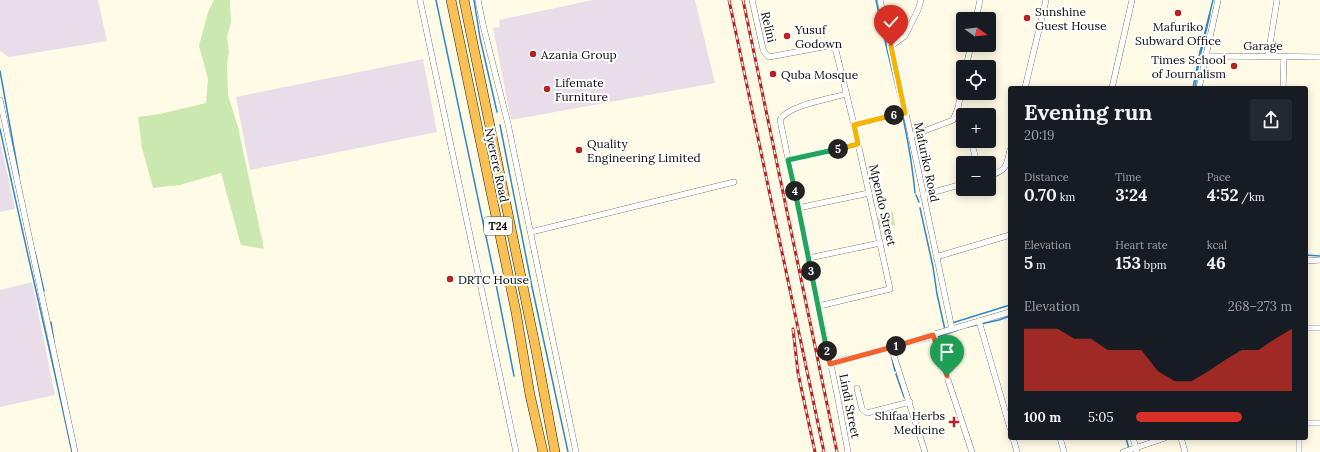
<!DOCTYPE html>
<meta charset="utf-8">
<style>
:root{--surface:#171b24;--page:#242831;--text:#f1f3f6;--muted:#9ea1a6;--accent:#d93025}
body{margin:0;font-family:Lora,serif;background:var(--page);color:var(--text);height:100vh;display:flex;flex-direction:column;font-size:15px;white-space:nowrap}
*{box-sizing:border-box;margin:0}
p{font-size:13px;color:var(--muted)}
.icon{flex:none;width:22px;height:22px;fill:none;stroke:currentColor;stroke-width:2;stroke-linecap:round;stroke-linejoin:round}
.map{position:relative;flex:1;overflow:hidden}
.panel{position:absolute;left:1008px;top:86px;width:300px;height:354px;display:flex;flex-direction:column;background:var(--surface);border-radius:4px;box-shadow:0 2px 10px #0003}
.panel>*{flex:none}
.needle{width:26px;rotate:105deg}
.fabs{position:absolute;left:956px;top:12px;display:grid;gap:8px}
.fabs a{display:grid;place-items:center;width:40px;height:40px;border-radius:4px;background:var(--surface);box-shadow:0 2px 10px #0003;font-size:20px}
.pin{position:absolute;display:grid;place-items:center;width:34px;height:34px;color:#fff;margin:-41px -17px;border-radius:50% 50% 50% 0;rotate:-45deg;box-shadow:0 0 4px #0007}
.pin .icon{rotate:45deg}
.km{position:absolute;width:20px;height:20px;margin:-10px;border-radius:50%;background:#222;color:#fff;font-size:11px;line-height:20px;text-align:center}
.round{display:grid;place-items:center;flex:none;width:42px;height:42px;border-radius:4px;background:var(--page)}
.summary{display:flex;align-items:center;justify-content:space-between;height:68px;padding:0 16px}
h1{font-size:22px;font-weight:700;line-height:30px}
.metrics{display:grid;grid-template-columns:repeat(3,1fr);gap:6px;height:68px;padding:4px 16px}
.metrics div{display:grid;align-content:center}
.metrics b{font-size:17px;font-weight:700}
.metrics small{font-size:11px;font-weight:400}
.metrics p{font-size:11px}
.chart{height:112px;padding:8px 16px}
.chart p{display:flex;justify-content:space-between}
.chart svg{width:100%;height:72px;margin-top:4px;fill:var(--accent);opacity:.7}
ul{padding:0 16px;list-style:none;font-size:13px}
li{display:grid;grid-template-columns:64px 48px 1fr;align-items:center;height:30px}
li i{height:10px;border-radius:5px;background:var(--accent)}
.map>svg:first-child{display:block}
.industrial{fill:#e9ddea}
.green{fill:#cbe8b1}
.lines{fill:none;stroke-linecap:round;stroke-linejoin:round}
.stream{stroke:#3187cf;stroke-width:1.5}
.minor-casing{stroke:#3d3d3d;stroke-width:6}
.trunk-casing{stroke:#1b1b1b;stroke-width:10}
.minor{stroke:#fff;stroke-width:5.5}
.trunk{stroke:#f9c054;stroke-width:9}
.rail-casing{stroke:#ba2221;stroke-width:3}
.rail{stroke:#fff;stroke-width:1.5;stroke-dasharray:4.5;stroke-linecap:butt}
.split-1-casing{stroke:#fff;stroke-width:8}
.split-2-casing{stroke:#fff;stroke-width:8}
.split-3-casing{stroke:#fff;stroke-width:8}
.split-4-casing{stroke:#fff;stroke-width:8}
.split-5-casing{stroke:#fff;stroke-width:8}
.split-6-casing{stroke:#fff;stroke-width:8}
.split-7-casing{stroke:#fff;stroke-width:8}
.split-1{stroke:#f0652b;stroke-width:5}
.split-2{stroke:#f0652b;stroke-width:5}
.split-3{stroke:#22a559;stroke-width:5}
.split-4{stroke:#22a559;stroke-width:5}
.split-5{stroke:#22a559;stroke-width:5}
.split-6{stroke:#f5b400;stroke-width:5}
.split-7{stroke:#f5b400;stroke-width:5}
.poi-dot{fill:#ba2221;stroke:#fff;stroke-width:1.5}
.labels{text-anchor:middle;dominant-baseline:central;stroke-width:4;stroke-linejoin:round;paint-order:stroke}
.shield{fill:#fff;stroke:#545454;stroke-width:1}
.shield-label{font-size:11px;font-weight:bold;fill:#0a0a0a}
.poi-label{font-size:12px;fill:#0a0a0a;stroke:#fff;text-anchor:start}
.street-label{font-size:12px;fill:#0a0a0a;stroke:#fff}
</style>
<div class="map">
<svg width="1320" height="452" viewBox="0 0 1320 452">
<rect width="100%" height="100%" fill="#fffbe6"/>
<g class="industrial">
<polygon points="0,0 98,0 107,41 9,57 0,51"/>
<polygon points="593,0 695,0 715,83 511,120 493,28 500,27 499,20"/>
<polygon points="423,59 437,132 250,170 236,97"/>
<polygon points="0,141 15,209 0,212"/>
<polygon points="32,282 55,395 0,407 0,290"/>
</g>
<g class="green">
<polygon points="214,0 230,0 231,22 227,37 229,52 227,64 228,95 238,127 264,249 241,245 221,173 180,185 153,188 142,148 138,117 160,114 206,103 208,79 199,46 208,12"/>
<polygon points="893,212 895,225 877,228 875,219 889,217 889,213"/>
</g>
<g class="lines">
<g class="stream">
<polyline points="436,0 495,279 514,376"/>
<polyline points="474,0 480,38 497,112"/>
<path d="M876,0C889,64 909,127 915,193"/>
<polyline points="0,71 19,176"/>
<polyline points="1193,88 1200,52 1213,0"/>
<polyline points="1195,88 1199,61 1210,14"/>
<polyline points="500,125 532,287 568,452"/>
<path d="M0,129C23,237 49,344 72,452"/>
<polyline points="916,195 919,202"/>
<polyline points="920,208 933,267 937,294 945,330"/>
<polyline points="35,252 44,291"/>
<polyline points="1306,255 1320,256"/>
<polyline points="51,322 54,342"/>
<polyline points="952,323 1010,305"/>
<polyline points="967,327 999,320 1010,316"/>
<polyline points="898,348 928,340 958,330"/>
<polyline points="836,359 847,356"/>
<polyline points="892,359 895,371"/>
<polyline points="896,374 904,397"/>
<polyline points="1126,438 1129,449"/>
</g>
<defs>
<g id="minor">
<polyline points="420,0 516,452"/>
<polyline points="478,0 483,25 508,124 576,452"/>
<polyline points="752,0 763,49 765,53 769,57 828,46 832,46 836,51 854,125 890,289 819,306"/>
<polyline points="880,0 911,136 952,329"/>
<polyline points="976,19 980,0"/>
<polyline points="891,46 905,36 918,10 921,0"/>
<polyline points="1206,56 1320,57"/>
<polyline points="1268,56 1277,0"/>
<polyline points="966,67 971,45"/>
<polyline points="1025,88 1046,0"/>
<polyline points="1112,88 1132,0"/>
<polyline points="1199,88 1218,0"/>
<polyline points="1283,88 1284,56"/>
<path d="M846,94C830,99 788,105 780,120L837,394L848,452"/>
<polyline points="0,100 75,452"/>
<polyline points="854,125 905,113"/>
<polyline points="911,136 953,120 958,108 963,82"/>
<polyline points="971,141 977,163"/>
<polyline points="788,160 858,144"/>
<path d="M989,176C1007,170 1006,167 1010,150"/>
<polyline points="923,195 963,184"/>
<polyline points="798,208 869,193"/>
<polyline points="531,232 734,182"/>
<polyline points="936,257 1010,235"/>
<polyline points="809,258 880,243"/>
<polyline points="1306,261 1320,260"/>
<polyline points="979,321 1010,428"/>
<polyline points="1306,328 1320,328"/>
<polyline points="933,335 972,452"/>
<polyline points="891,347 925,452"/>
<polyline points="830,364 891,347 1010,312"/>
<polyline points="857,388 862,409 867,413 910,402"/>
<polyline points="1306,423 1320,423"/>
<polyline points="1013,438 1017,452"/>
<polyline points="1060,438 1064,452"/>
<polyline points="1133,438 1137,452"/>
<polyline points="1181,438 1185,452"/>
<polyline points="1123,452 1165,438"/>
<polyline points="1299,452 1299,438"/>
</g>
<g id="trunk">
<polyline points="451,0 516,312 530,395 543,452"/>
<polyline points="464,0 536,350 555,452"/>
</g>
</defs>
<use href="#minor" class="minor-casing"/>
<use href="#trunk" class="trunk-casing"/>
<use href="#minor" class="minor"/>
<use href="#trunk" class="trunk"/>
<defs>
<g id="rail">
<polyline points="729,0 824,452"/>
<polyline points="743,0 837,452"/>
<polyline points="793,329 798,373 815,452"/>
</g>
</defs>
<use href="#rail" class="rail-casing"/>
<use href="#rail" class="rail"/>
</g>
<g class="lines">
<defs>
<polyline id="split-1" points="896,346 933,335 947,376"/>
<polyline id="split-2" points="827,351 830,364 896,346"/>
<polyline id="split-3" points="811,271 827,351"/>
<polyline id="split-4" points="795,191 811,271"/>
<polyline id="split-5" points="795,191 788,160 838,149"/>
<polyline id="split-6" points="838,149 858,144 854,125 894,115"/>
<polyline id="split-7" points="891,46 905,113 894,115"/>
</defs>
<use href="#split-1" class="split-1-casing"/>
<use href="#split-2" class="split-2-casing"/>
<use href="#split-3" class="split-3-casing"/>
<use href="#split-4" class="split-4-casing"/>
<use href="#split-5" class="split-5-casing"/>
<use href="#split-6" class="split-6-casing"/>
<use href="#split-7" class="split-7-casing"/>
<use href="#split-1" class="split-1"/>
<use href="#split-2" class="split-2"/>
<use href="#split-3" class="split-3"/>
<use href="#split-4" class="split-4"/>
<use href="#split-5" class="split-5"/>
<use href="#split-6" class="split-6"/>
<use href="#split-7" class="split-7"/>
</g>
<g class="poi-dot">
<circle cx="1178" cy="13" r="4"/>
<circle cx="1027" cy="18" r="4"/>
<circle cx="787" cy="36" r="4"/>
<circle cx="533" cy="54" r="4"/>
<circle cx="1234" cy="66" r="4"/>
<circle cx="773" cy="74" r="4"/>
<circle cx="547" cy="89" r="4"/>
<circle cx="579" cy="150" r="4"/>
<circle cx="450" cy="279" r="4"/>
<path d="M952 416h4v4h4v4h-4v4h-4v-4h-4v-4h4z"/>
</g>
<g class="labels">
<rect class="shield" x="484" y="217" width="28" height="18" rx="3"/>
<g class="shield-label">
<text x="498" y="226">T24</text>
</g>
<g class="poi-label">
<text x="1035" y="11">Sunshine<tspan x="1035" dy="14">Guest House</tspan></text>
<text x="1178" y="26" text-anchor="middle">Mafuriko<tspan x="1178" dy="14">Subward Office</tspan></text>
<text x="795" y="29">Yusuf<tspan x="795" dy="14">Godown</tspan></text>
<text x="541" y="54">Azania Group</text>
<text x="1226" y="59" text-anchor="end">Times School<tspan x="1226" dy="14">of Journalism</tspan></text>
<text x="781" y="74">Quba Mosque</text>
<text x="555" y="82">Lifemate<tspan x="555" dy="14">Furniture</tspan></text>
<text x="587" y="143">Quality<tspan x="587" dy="14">Engineering Limited</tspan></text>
<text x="458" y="279">DRTC House</text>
<text x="945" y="415" text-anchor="end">Shifaa Herbs<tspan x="945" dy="14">Medicine</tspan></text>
</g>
<g class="street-label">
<text transform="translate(769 27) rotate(77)">Relini</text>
<text x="1263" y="45">Garage</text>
<text transform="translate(927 162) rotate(78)">Mafuriko Road</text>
<text transform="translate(497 165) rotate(78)">Nyerere Road</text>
<text transform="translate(883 205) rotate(77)">Mpendo Street</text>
<text transform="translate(850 406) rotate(79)">Lindi Street</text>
</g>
</g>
</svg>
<div class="fabs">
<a><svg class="needle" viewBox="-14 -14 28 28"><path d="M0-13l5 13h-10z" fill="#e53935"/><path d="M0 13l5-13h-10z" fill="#9ea1a6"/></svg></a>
<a><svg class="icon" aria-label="locate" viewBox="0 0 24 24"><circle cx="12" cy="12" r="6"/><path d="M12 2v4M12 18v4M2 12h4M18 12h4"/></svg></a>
<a>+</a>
<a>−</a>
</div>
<div class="pin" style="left:947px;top:376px;background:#1e9e55"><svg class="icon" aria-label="arrive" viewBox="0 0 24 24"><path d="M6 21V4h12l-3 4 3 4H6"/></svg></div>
<div class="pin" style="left:891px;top:46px;background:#d93025"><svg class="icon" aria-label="check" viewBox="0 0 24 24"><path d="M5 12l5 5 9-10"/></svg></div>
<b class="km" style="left:896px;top:346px">1</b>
<b class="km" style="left:827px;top:351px">2</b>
<b class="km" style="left:811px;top:271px">3</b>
<b class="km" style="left:795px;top:191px">4</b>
<b class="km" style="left:838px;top:149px">5</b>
<b class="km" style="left:894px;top:115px">6</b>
<section class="panel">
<div class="summary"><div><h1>Evening run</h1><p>20:19</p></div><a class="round"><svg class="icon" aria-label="share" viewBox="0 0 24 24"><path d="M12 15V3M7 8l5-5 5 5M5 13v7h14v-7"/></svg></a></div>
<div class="metrics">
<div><p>Distance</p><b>0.70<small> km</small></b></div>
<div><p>Time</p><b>3:24</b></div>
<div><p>Pace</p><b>4:52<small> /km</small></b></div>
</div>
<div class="metrics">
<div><p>Elevation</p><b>5<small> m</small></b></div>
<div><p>Heart rate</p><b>153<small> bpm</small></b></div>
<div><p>kcal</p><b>46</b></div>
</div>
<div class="chart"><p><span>Elevation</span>268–273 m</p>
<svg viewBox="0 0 160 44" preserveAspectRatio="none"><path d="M0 44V6L10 6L20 6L30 12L40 12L50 19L60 19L70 19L80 32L90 38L100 38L110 32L120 25L130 19L140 19L150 12L160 6V44z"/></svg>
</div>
<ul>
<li><b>100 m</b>5:05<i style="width:68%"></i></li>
</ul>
</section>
</div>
